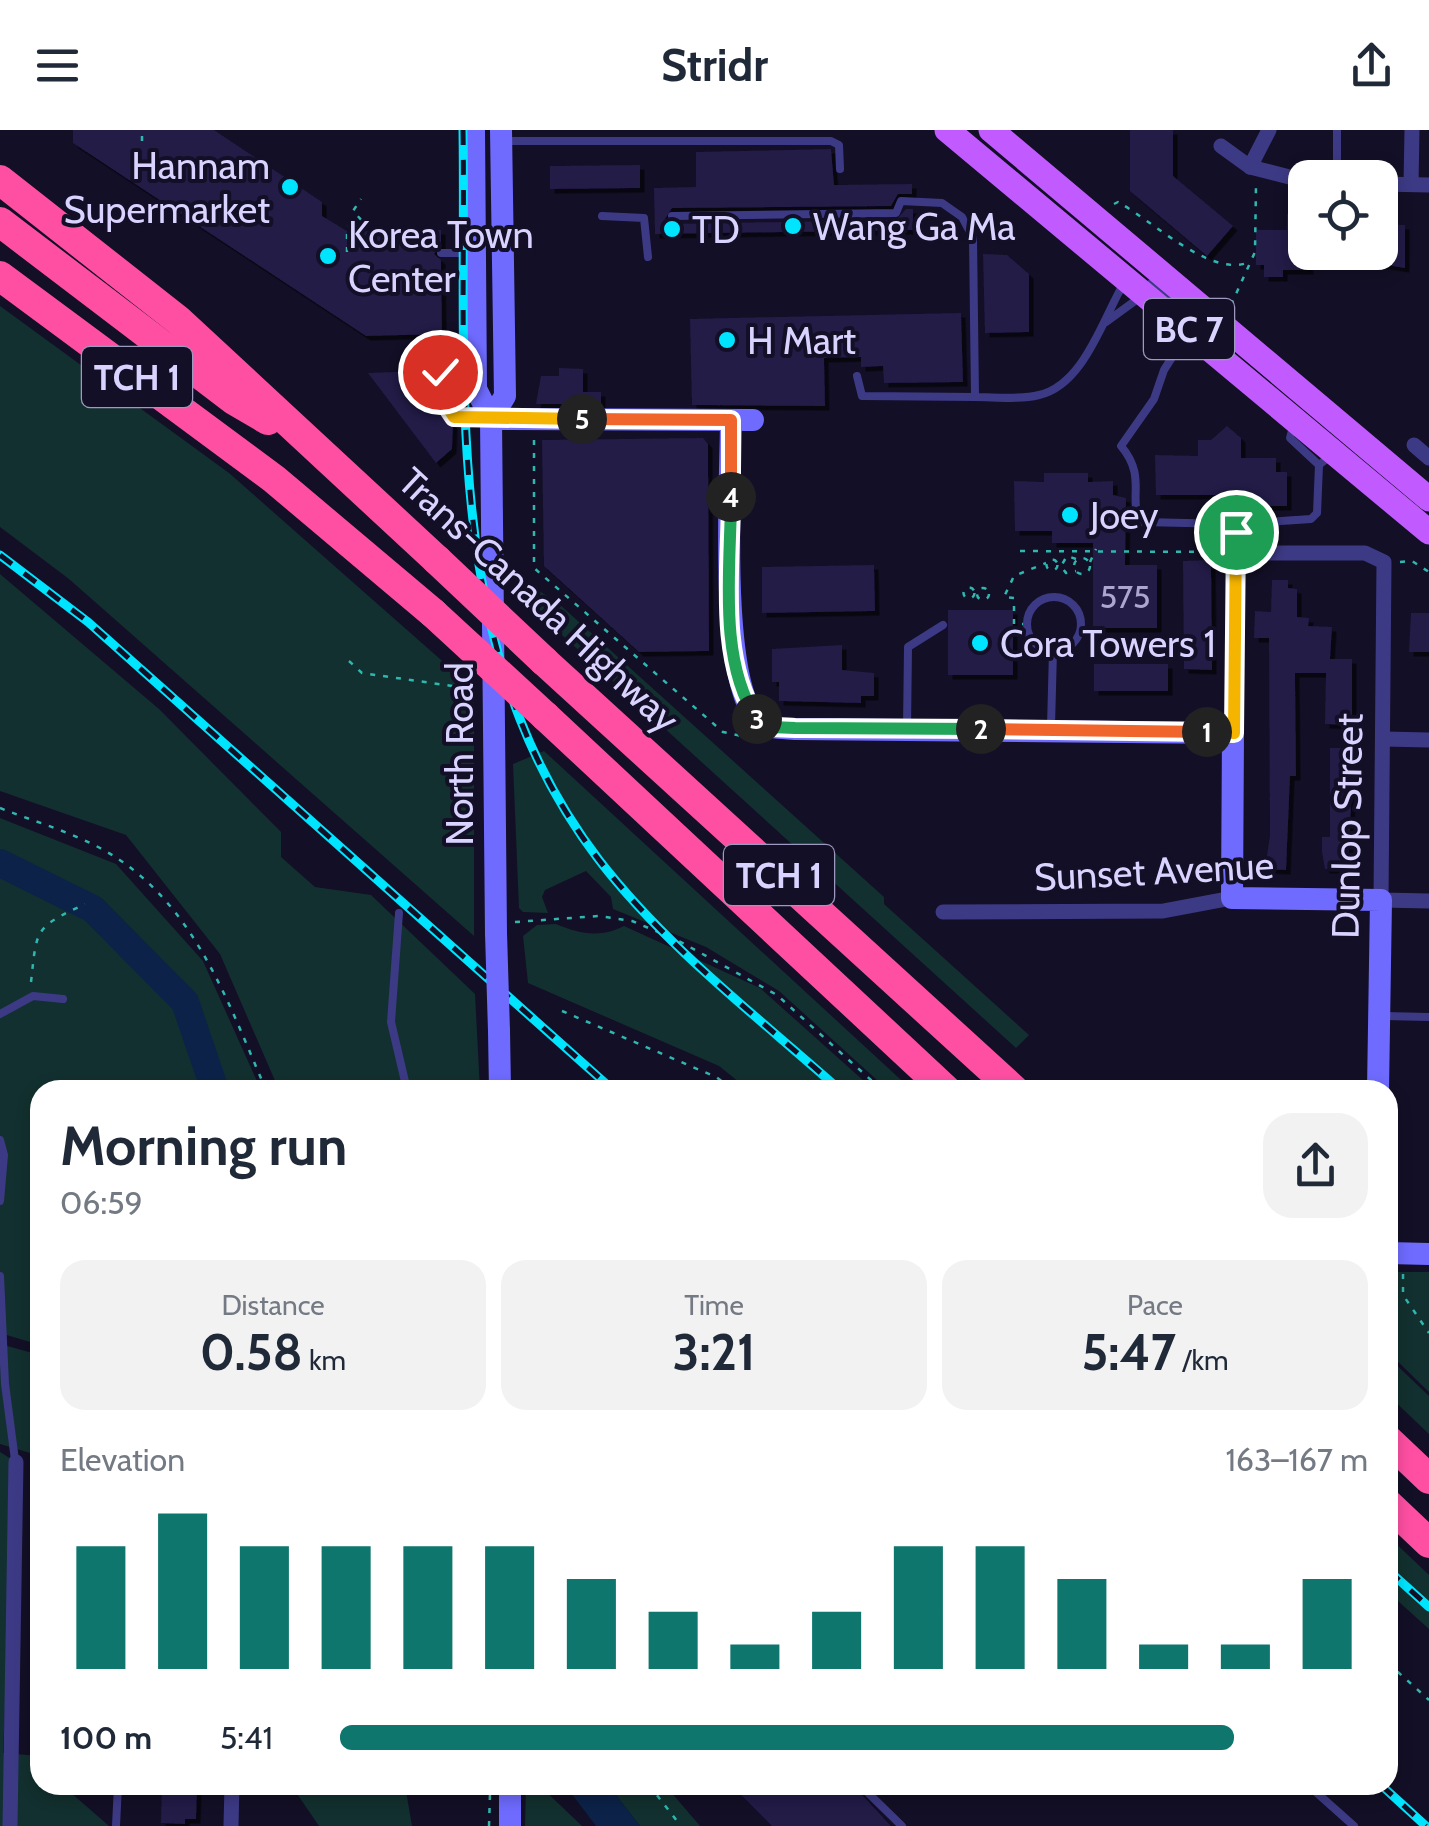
<!DOCTYPE html>
<meta charset="utf-8">
<style>
:root{--surface:#fff;--page:#f2f2f3;--text:#1f2937;--muted:#747a83;--accent:#0f766e}
body{margin:0;font-family:Cabin,sans-serif;background:var(--page);color:var(--text);height:100vh;display:flex;flex-direction:column;font-size:38px;white-space:nowrap}
*{box-sizing:border-box;margin:0}
p{font-size:32px;color:var(--muted)}
.icon{flex:none;width:55px;height:55px;fill:none;stroke:currentColor;stroke-width:2;stroke-linecap:round;stroke-linejoin:round}
.map{position:relative;flex:1;overflow:hidden}
.drawer{position:absolute;left:30px;top:950px;width:1368px;height:715px;display:flex;flex-direction:column;background:var(--surface);border-radius:30px;box-shadow:0 5px 15px #0003}
.drawer>*{flex:none}
.tools{position:absolute;left:1288px;top:30px;display:grid;gap:20px}
.tools a{display:grid;place-items:center;width:110px;height:110px;border-radius:20px;background:var(--surface);box-shadow:0 5px 15px #0003;font-size:50px}
.pin{position:absolute;display:grid;place-items:center;width:85px;height:85px;color:#fff;margin:-42px;border:5px solid #fff;border-radius:50%;box-shadow:0 2px 10px #0007}
.km{position:absolute;width:50px;height:50px;margin:-25px;border-radius:50%;background:#222;color:#fff;font-size:28px;line-height:50px;text-align:center}
.round{display:grid;place-items:center;flex:none;width:105px;height:105px;border-radius:30px;background:var(--page)}
.headline{display:flex;align-items:center;justify-content:space-between;height:170px;padding:0 30px}
h1{font-size:55px;font-weight:800;line-height:75px}
.figures{display:grid;grid-template-columns:repeat(3,1fr);gap:15px;height:170px;padding:10px 30px}
.figures div{display:grid;align-content:center;border-radius:25px;background:var(--page);text-align:center}
.figures b{font-size:50px;font-weight:800}
.figures small{font-size:28px;font-weight:400}
.figures p{font-size:28px}
.chart{height:280px;padding:20px 30px}
.chart p{display:flex;justify-content:space-between}
.chart svg{width:100%;height:180px;margin-top:10px;stroke:var(--accent);stroke-width:6}
ul{padding:0 30px;list-style:none;font-size:32px}
li{display:grid;grid-template-columns:160px 120px 1fr;align-items:center;height:75px}
li i{height:25px;border-radius:12px;background:var(--accent)}
header{display:flex;justify-content:space-between;align-items:center;height:130px;padding:0 30px;background:var(--surface);font-size:45px;font-weight:800}
.map>svg:first-child{display:block}
.green{fill:#12302f}
.water{fill:#0c2248}
.lines{fill:none;stroke-linecap:round;stroke-linejoin:round}
.river{stroke:#0c2248;stroke-width:28}
.building{fill:#241b47;filter:url(#shadow)}
.path{stroke:#2fb8b0;stroke-width:2.5;stroke-dasharray:5 8;stroke-linecap:butt}
.lane{stroke:#3d3a85;stroke-width:8}
.street{stroke:#3d3a85;stroke-width:15}
.secondary{stroke:#6f6bff;stroke-width:22}
.primary{stroke:#c25bff;stroke-width:25}
.highway{stroke:#ff4fa3;stroke-width:30}
.rail-casing{stroke:#00e5ff;stroke-width:9}
.rail{stroke:#130f26;stroke-width:5;stroke-dasharray:15;stroke-linecap:butt}
.secondary-bridge{stroke:#6f6bff;stroke-width:22}
.highway-bridge{stroke:#ff4fa3;stroke-width:30}
.split-1-casing{stroke:#fff;stroke-width:20}
.split-2-casing{stroke:#fff;stroke-width:20}
.split-3-casing{stroke:#fff;stroke-width:20}
.split-4-casing{stroke:#fff;stroke-width:20}
.split-5-casing{stroke:#fff;stroke-width:20}
.split-6-casing{stroke:#fff;stroke-width:20}
.split-1{stroke:#f5b400;stroke-width:12}
.split-2{stroke:#f0652b;stroke-width:12}
.split-3{stroke:#22a559;stroke-width:12}
.split-4{stroke:#22a559;stroke-width:12}
.split-5{stroke:#f0652b;stroke-width:12}
.split-6{stroke:#f5b400;stroke-width:12}
.poi-dot{fill:#00e5ff;stroke:#130f26;stroke-width:4}
.labels{text-anchor:middle;dominant-baseline:central;stroke-width:8;stroke-linejoin:round;paint-order:stroke}
.number-label{font-size:32px;fill:#aca6d1}
.shield{fill:#130f26;stroke:#9e99be;stroke-width:2.5}
.shield-label{font-size:35px;font-weight:bold;fill:#d9d4ff}
.poi-label{font-size:38px;fill:#d9d4ff;stroke:#130f26;text-anchor:start}
.street-label{font-size:38px;fill:#d9d4ff;stroke:#130f26}
</style>
<header><svg class="icon" aria-label="menu" viewBox="0 0 24 24"><path d="M4 6h16M4 12h16M4 18h16"/></svg>Stridr<svg class="icon" aria-label="share" viewBox="0 0 24 24"><path d="M12 15V3M7 8l5-5 5 5M5 13v7h14v-7"/></svg></header>
<div class="map">
<svg width="1429" height="1696" viewBox="0 0 1429 1696">
<defs>
<filter id="shadow"><feDropShadow dx="4.5" dy="4.5" stdDeviation="0" flood-color="#0009"/></filter>
</defs>
<rect width="100%" height="100%" fill="#130f26"/>
<g class="green">
<polygon points="0,176 229,343 474,559 474,806 69,449 0,397"/>
<polygon points="0,444 159,579 281,702 281,727 315,757 371,765 475,864 480,960 279,960 220,824 126,705 0,661"/>
<polygon points="533,457 558,473 884,767 884,774 1029,905 1016,918 519,466"/>
<polygon points="544,621 912,960 888,960 779,861 706,817 613,779 611,767 586,741 545,760 542,767 548,783 523,782 519,778 513,634"/>
<polygon points="0,688 116,734 203,831 261,960 40,960 40,1215 0,1203"/>
<path d="M556,794C579,804 601,808 624,796L760,858L874,960H749L719,936L528,853L523,806L537,795Z"/>
<polygon points="1388,1142 1429,1142 1429,1262 1388,1222"/>
<polygon points="0,1214 40,1225 40,1326 0,1314"/>
<polygon points="1388,1227 1429,1266 1429,1304 1388,1265"/>
<polygon points="0,1322 16,1332 3,1623 40,1626 40,1655 62,1655 109,1696 0,1696"/>
<polygon points="1388,1406 1429,1445 1429,1499 1388,1462"/>
<polygon points="291,1655 405,1655 412,1696 319,1696"/>
<polygon points="526,1655 539,1655 582,1696 525,1696"/>
<polygon points="608,1655 665,1655 700,1696 640,1696"/>
</g>
<polygon class="water" points="565,1655 608,1655 640,1696 596,1696"/>
<g class="lines">
<polyline class="river" points="0,733 93,779 185,872 215,960"/>
</g>
<g class="building">
<polygon points="73,0 214,0 322,72 322,86 347,101 441,100 441,116 434,124 441,130 442,204 366,206 73,13"/>
<polygon points="1130,0 1173,0 1173,46 1233,96 1207,126 1130,61"/>
<polygon points="831,19 834,55 912,54 912,64 898,64 891,76 672,78 665,89 672,94 896,90 906,79 913,79 913,100 655,104 654,58 696,57 696,22"/>
<polygon points="640,35 640,58 550,59 550,36"/>
<polygon points="1287,84 1305,85 1309,140 1283,140 1283,147 1264,147 1264,135 1256,135 1256,100 1287,100"/>
<polygon points="1380,94 1405,95 1405,138 1380,134"/>
<polygon points="983,124 1007,125 1029,144 1029,202 985,203"/>
<polygon points="961,183 963,252 884,253 883,236 861,237 861,227 824,228 825,276 692,275 690,189"/>
<polygon points="559,238 583,239 583,262 601,262 601,274 536,274 541,246 559,246"/>
<polygon points="423,241 422,265 453,294 452,319 436,333 368,243"/>
<polygon points="1227,296 1241,308 1241,328 1276,328 1276,342 1287,342 1287,376 1256,376 1256,365 1156,365 1155,325 1198,326 1198,310 1211,310"/>
<polygon points="703,308 708,314 709,521 639,522 544,436 542,310"/>
<polygon points="1044,343 1088,343 1088,352 1113,351 1113,365 1126,368 1125,435 1157,435 1157,498 1093,498 1093,413 1052,413 1052,401 1015,401 1014,351 1044,352"/>
<polygon points="1211,430 1212,540 1184,539 1183,431"/>
<polygon points="874,435 875,481 762,483 762,437"/>
<polygon points="1272,450 1288,450 1288,458 1297,459 1297,487 1309,488 1308,496 1332,497 1330,529 1352,529 1352,595 1325,594 1326,543 1295,543 1296,646 1290,646 1286,740 1265,739 1270,706 1269,508 1254,508 1255,481 1271,482"/>
<rect x="948" y="480" width="65" height="65"/>
<polygon points="1411,483 1429,483 1429,522 1409,522"/>
<polygon points="842,515 842,540 874,543 874,566 861,566 861,573 779,571 779,552 772,552 772,519"/>
<rect x="1094" y="534" width="74" height="27"/>
<polygon points="1330,618 1351,618 1353,631 1348,739 1325,739 1322,722 1322,707 1330,707"/>
<polygon points="162,1655 197,1655 196,1689 185,1689 185,1694 161,1693"/>
<polygon points="731,1655 853,1655 891,1696 772,1696"/>
</g>
<g class="lines">
<g class="path">
<polyline points="142,11 142,0"/>
<path d="M1114,74L1118,72C1154,92 1209,146 1247,133"/>
<polyline points="347,122 347,96 366,95 353,81 361,69"/>
<polyline points="1231,175 1255,122 1256,54"/>
<polyline points="534,310 534,438 723,602 742,606"/>
<polyline points="1020,421 1223,422"/>
<circle cx="1082" cy="436" r="8"/>
<polyline points="1076,429 1067,426 1061,436 1066,443 1076,441"/>
<circle cx="1052" cy="435" r="5.5"/>
<polyline points="1090,432 1096,419"/>
<polyline points="1400,432 1412,431 1429,442"/>
<circle cx="969" cy="463" r="5.5"/>
<circle cx="983" cy="464" r="6"/>
<polyline points="1027,494 1014,494 1014,468 1004,467 1014,446 1046,433"/>
<polyline points="349,531 362,543 473,559"/>
<path d="M0,678C33,691 68,701 100,718C193,768 227,870 266,960"/>
<polyline points="515,792 599,786 632,791 677,810 777,865 882,960"/>
<path d="M31,852C37,798 34,798 85,774"/>
<polyline points="562,881 716,947 734,960"/>
<polyline points="1403,1144 1403,1165 1429,1203"/>
<polyline points="1388,1533 1429,1570"/>
<polyline points="649,1655 681,1696"/>
<polyline points="489,1696 490,1663"/>
</g>
<g class="lane">
<polyline points="1337,0 1337,48"/>
<polyline points="506,11 831,11 839,15 840,39"/>
<polyline points="602,86 644,88 648,127"/>
<path d="M672,86L896,83L901,71L942,73L962,87L973,108L975,267C995,267 1019,270 1039,265C1084,255 1103,188 1124,153"/>
<polyline points="441,123 471,123"/>
<polyline points="1150,154 1225,213"/>
<polyline points="1106,192 1139,168"/>
<path d="M1185,207L1164,240L1154,269L1121,316C1149,349 1125,372 1143,392L1229,394L1237,403V423"/>
<polyline points="440,241 441,269 454,287 485,289"/>
<polyline points="857,246 862,266 975,267"/>
<polyline points="1294,293 1290,308 1319,335"/>
<polyline points="1266,422 1267,392 1311,389 1317,383 1319,335 1329,327"/>
<circle cx="1054" cy="494" r="27"/>
<polyline points="1051,596 1053,521"/>
<polyline points="907,598 908,517 943,495"/>
<polyline points="399,783 391,892 407,960"/>
<polyline points="0,884 33,866 63,869"/>
<polyline points="1384,886 1429,887"/>
<polyline points="0,1010 4,1025 0,1071"/>
<polyline points="0,1146 5,1254 15,1330"/>
<polyline points="860,1655 902,1696"/>
<polyline points="1308,1655 1354,1696"/>
<polyline points="116,1696 118,1655"/>
</g>
<g class="street">
<polyline points="1221,16 1250,37 1305,51"/>
<polyline points="1250,37 1269,0"/>
<polyline points="1380,54 1429,55"/>
<polyline points="1411,54 1412,0"/>
<polyline points="1414,315 1429,328"/>
<polyline points="1233,603 1237,423 1365,423 1384,432 1381,770 1429,771"/>
<polyline points="1384,609 1429,610"/>
<polyline points="943,782 1163,781 1232,768"/>
<polyline points="10,1696 16,1332"/>
<polyline points="231,1696 232,1655"/>
</g>
<g class="secondary">
<polyline points="474,0 476,259 491,289 496,803"/>
<polyline points="491,289 505,266 501,0"/>
<polyline points="491,289 753,290"/>
<path d="M731,290C731,349 718,552 758,590C767,599 783,598 795,599L1233,603L1232,768L1381,770L1378,960"/>
<polyline points="499,901 500,960"/>
<polyline points="1388,1123 1429,1124"/>
<polyline points="510,1696 510,1655"/>
</g>
<g class="primary">
<polyline points="947,0 1429,402"/>
<polyline points="991,0 1429,369"/>
</g>
<g class="highway">
<polyline points="0,50 178,190 437,430"/>
<polyline points="0,92 234,270 268,290"/>
<polyline points="0,146 274,349 433,483"/>
<polyline points="544,531 1014,960"/>
<polyline points="545,586 946,960"/>
<polyline points="1388,1310 1429,1349"/>
<polyline points="1388,1374 1429,1413"/>
</g>
<defs>
<g id="rail">
<path d="M463,0C467,251 437,518 599,730C666,817 758,887 840,960"/>
<polyline points="0,425 88,492 613,960"/>
<polyline points="1388,1440 1429,1477"/>
<polyline points="1381,1655 1426,1696"/>
</g>
</defs>
<use href="#rail" class="rail-casing"/>
<use href="#rail" class="rail"/>
<polyline class="secondary-bridge" points="496,803 499,901"/>
<g class="highway-bridge">
<polyline points="437,430 544,531"/>
<polyline points="433,483 545,586"/>
</g>
</g>
<g class="lines">
<defs>
<polyline id="split-1" points="1207,602 1234,603 1236,402"/>
<polyline id="split-2" points="981,599 1207,602"/>
<polyline id="split-3" points="757,589 771,597 795,598 981,599"/>
<path id="split-4" d="M731,367C731,435 717,530 757,589"/>
<polyline id="split-5" points="582,289 731,290 731,367"/>
<polyline id="split-6" points="440,242 442,269 454,287 582,289"/>
</defs>
<use href="#split-1" class="split-1-casing"/>
<use href="#split-2" class="split-2-casing"/>
<use href="#split-3" class="split-3-casing"/>
<use href="#split-4" class="split-4-casing"/>
<use href="#split-5" class="split-5-casing"/>
<use href="#split-6" class="split-6-casing"/>
<use href="#split-1" class="split-1"/>
<use href="#split-2" class="split-2"/>
<use href="#split-3" class="split-3"/>
<use href="#split-4" class="split-4"/>
<use href="#split-5" class="split-5"/>
<use href="#split-6" class="split-6"/>
</g>
<g class="poi-dot">
<circle cx="290" cy="57" r="10"/>
<circle cx="793" cy="96" r="10"/>
<circle cx="672" cy="99" r="10"/>
<circle cx="328" cy="126" r="10"/>
<circle cx="727" cy="210" r="10"/>
<circle cx="1070" cy="385" r="10"/>
<circle cx="980" cy="513" r="10"/>
</g>
<g class="labels">
<g class="number-label">
<text x="1125" y="466">575</text>
</g>
<g class="shield">
<rect x="1144" y="169" width="90" height="60" rx="8"/>
<rect x="82" y="217" width="110" height="60" rx="8"/>
<rect x="724" y="715" width="110" height="60" rx="8"/>
</g>
<g class="shield-label">
<text x="1189" y="199">BC 7</text>
<text x="137" y="247">TCH 1</text>
<text x="779" y="745">TCH 1</text>
</g>
<g class="poi-label">
<text x="270" y="35" text-anchor="end">Hannam<tspan x="270" dy="44">Supermarket</tspan></text>
<text x="813" y="96">Wang Ga Ma</text>
<text x="692" y="99">TD</text>
<text x="348" y="104">Korea Town<tspan x="348" dy="44">Center</tspan></text>
<text x="747" y="210">H Mart</text>
<text x="1090" y="385">Joey</text>
<text x="1000" y="513">Cora Towers 1</text>
</g>
<g class="street-label">
<text transform="translate(539 470) rotate(43)">Trans-Canada Highway</text>
<text transform="translate(459 624) rotate(-90)">North Road</text>
<text transform="translate(1347 696) rotate(-89)">Dunlop Street</text>
<text transform="translate(1154 741) rotate(-3)">Sunset Avenue</text>
</g>
</g>
</svg>
<div class="tools">
<a><svg class="icon" aria-label="locate" viewBox="0 0 24 24"><circle cx="12" cy="12" r="6"/><path d="M12 2v4M12 18v4M2 12h4M18 12h4"/></svg></a>
</div>
<div class="pin" style="left:1236px;top:402px;background:#1e9e55"><svg class="icon" aria-label="arrive" viewBox="0 0 24 24"><path d="M6 21V4h12l-3 4 3 4H6"/></svg></div>
<div class="pin" style="left:440px;top:242px;background:#d93025"><svg class="icon" aria-label="check" viewBox="0 0 24 24"><path d="M5 12l5 5 9-10"/></svg></div>
<b class="km" style="left:1207px;top:602px">1</b>
<b class="km" style="left:981px;top:599px">2</b>
<b class="km" style="left:757px;top:589px">3</b>
<b class="km" style="left:731px;top:367px">4</b>
<b class="km" style="left:582px;top:289px">5</b>
<section class="drawer">
<div class="headline"><div><h1>Morning run</h1><p>06:59</p></div><a class="round"><svg class="icon" aria-label="share" viewBox="0 0 24 24"><path d="M12 15V3M7 8l5-5 5 5M5 13v7h14v-7"/></svg></a></div>
<div class="figures">
<div><p>Distance</p><b>0.58<small> km</small></b></div>
<div><p>Time</p><b>3:21</b></div>
<div><p>Pace</p><b>5:47<small> /km</small></b></div>
</div>
<div class="chart"><p><span>Elevation</span>163–167 m</p>
<svg viewBox="0 0 160 44" preserveAspectRatio="none"><path d="M5 44V14M15 44V6M25 44V14M35 44V14M45 44V14M55 44V14M65 44V22M75 44V30M85 44V38M95 44V30M105 44V14M115 44V14M125 44V22M135 44V38M145 44V38M155 44V22"/></svg>
</div>
<ul>
<li><b>100 m</b>5:41<i style="width:87%"></i></li>
</ul>
</section>
</div>
